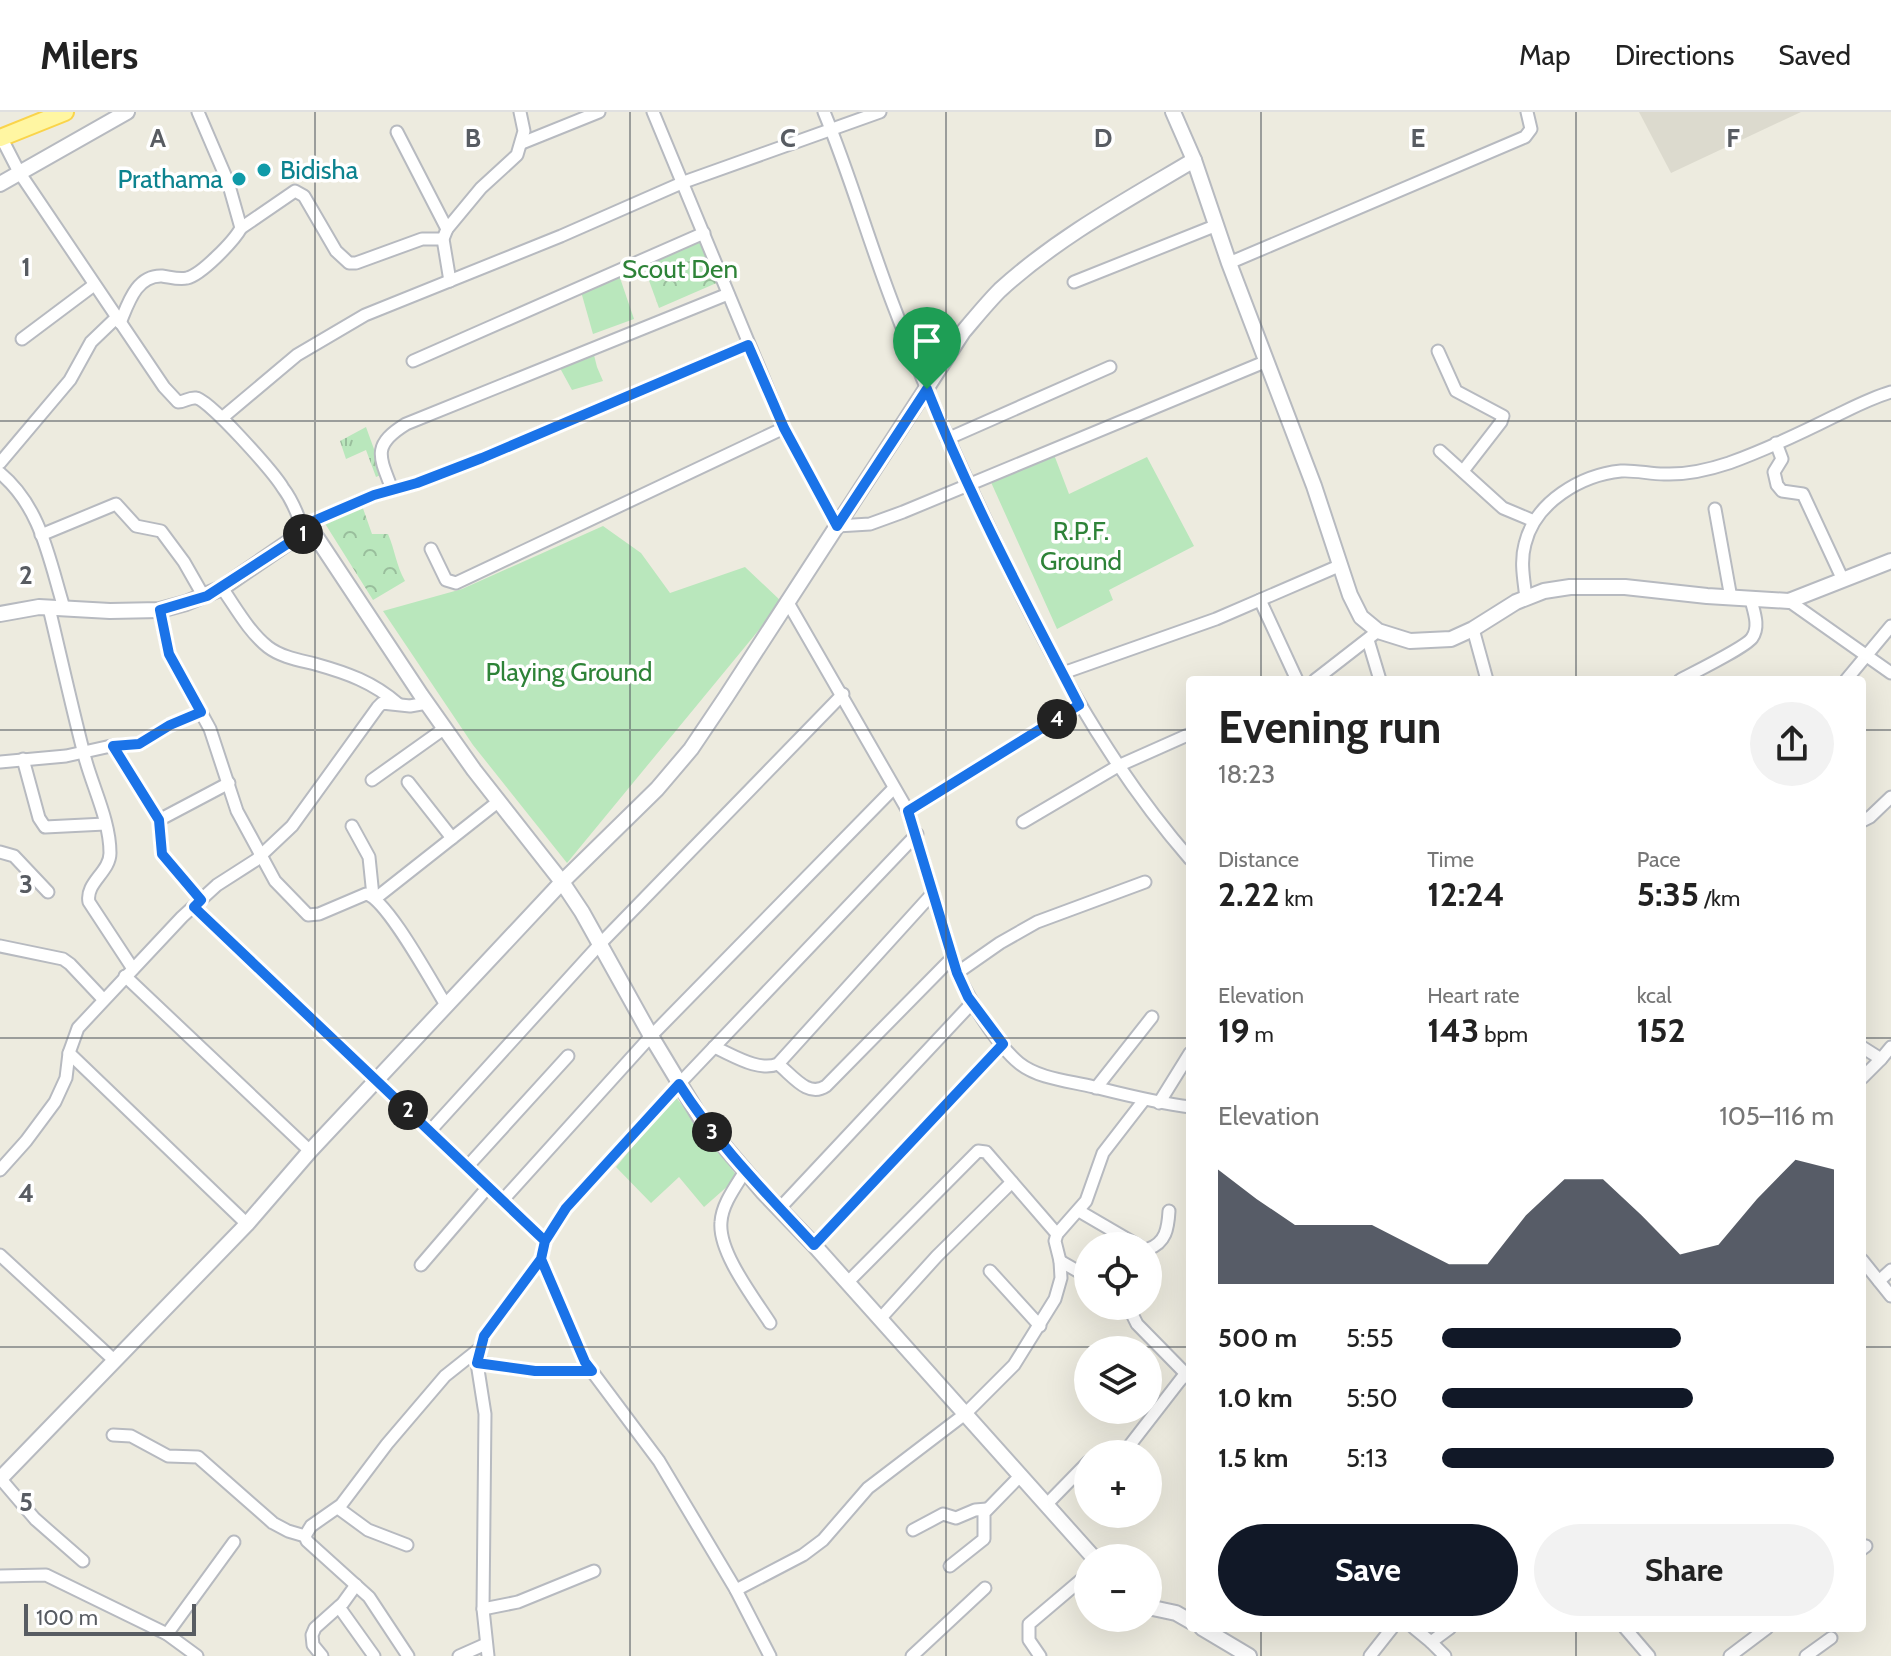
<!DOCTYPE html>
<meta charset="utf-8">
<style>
:root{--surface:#fff;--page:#f2f2f2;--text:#222;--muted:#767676;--line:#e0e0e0;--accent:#111827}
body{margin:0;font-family:Cabin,sans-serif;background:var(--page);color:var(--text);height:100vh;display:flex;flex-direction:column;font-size:30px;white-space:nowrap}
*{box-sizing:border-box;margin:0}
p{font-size:26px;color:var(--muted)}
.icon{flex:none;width:44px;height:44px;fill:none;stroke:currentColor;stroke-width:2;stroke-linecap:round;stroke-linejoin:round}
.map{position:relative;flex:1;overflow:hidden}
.drawer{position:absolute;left:1186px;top:564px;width:680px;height:956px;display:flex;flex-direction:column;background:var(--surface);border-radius:8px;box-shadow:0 8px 32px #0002}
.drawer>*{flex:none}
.controls{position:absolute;left:1074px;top:1120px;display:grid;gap:16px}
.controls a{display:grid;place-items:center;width:88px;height:88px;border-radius:50%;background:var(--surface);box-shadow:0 8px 32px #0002;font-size:40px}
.scale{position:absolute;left:24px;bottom:20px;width:172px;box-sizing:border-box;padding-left:8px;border:4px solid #585c62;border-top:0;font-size:22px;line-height:28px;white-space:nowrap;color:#585c62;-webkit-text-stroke:6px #fff;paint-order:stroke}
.pin{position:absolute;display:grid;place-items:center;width:68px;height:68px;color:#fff;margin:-82px -34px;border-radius:50% 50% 50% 0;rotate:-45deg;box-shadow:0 0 8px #0007}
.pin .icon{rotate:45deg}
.km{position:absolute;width:40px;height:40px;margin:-20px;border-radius:50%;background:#222;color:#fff;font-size:22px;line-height:40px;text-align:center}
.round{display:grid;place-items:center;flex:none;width:84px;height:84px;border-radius:42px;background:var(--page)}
.overview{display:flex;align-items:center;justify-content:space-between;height:136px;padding:0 32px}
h1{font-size:44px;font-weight:700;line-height:60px}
.stats{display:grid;grid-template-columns:repeat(3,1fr);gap:12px;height:136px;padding:8px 32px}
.stats div{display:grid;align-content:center}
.stats b{font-size:34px;font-weight:700}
.stats small{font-size:22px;font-weight:400}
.stats p{font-size:22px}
.chart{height:224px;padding:16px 32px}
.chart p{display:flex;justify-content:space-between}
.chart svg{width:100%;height:144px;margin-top:8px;fill:var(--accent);opacity:.7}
.button{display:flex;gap:16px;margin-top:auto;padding:16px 32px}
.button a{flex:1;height:92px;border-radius:48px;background:var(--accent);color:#fff;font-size:32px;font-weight:700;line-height:92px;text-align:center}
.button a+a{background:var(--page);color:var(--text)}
ul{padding:0 32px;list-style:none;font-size:26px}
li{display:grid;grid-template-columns:128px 96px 1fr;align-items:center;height:60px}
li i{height:20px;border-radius:10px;background:var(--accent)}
header{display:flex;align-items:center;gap:48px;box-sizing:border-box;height:112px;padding:0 40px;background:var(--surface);border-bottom:2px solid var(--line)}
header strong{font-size:38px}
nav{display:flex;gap:44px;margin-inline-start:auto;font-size:28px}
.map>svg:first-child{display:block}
.education{fill:#dcdace}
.grass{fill:url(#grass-tufts)}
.forest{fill:url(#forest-crowns)}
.green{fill:#b9e7bc}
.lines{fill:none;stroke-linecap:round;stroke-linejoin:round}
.minor-casing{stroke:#b7bac0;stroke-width:15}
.tertiary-casing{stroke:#b7bac0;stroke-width:18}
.primary-casing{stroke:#fad44b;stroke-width:20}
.minor{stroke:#fff;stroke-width:11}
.tertiary{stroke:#fff;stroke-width:14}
.primary{stroke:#fff6a2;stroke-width:16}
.route-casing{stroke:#fff;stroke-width:16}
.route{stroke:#1a73e8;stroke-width:10}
.grid{fill:none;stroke:#585c62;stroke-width:2;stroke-opacity:0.55}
.culture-dot{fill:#0f9aa8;stroke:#fff;stroke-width:3}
.labels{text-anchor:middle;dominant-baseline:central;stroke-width:7;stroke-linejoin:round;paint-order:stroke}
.culture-label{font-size:26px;fill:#0d838f;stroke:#fff;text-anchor:start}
.park-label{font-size:26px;fill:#2e8338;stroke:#fff}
.grid-label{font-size:26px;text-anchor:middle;font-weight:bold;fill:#585c62;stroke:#fff;stroke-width:7;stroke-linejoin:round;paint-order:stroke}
</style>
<header>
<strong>Milers</strong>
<nav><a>Map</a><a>Directions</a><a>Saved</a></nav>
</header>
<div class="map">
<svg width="1891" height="1544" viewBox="0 0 1891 1544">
<defs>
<pattern id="grass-tufts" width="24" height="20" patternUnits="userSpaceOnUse" patternTransform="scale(2)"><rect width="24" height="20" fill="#b9e7bc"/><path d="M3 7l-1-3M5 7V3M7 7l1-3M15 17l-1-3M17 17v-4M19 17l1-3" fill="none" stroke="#99be9c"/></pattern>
<pattern id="forest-crowns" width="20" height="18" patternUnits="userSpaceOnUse" patternTransform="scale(2)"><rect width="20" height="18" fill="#b9e7bc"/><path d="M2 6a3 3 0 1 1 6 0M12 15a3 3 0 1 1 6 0" fill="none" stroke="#99be9c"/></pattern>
</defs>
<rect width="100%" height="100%" fill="#edebdf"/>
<polygon class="education" points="1639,0 1801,0 1671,61"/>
<polygon class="grass" points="366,315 383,362 376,365 366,338 346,347 340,329"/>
<g class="forest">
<polygon points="707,115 728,166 659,196 640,144"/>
<path d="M359,385L372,422H388C395,438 396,453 405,469L373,488L319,402Z"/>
</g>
<g class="green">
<polygon points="619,163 634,207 593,222 580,176"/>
<polygon points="591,231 597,255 603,269 572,278 555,247"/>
<polygon points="1053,340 1069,382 1147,345 1194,434 1109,478 1113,488 1057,517 990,368"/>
<polygon points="603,414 641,441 670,481 745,455 782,490 567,751 473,633 383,499 462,477"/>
<polygon points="675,984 738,1065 704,1095 679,1065 651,1091 616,1055"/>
</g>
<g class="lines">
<defs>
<g id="minor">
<polyline points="653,0 784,316 837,414 870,412 903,400 1267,249"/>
<path d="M824,0C851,65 870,134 896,200C923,272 954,341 987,411C1042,530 1103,647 1190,747"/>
<polyline points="397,20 447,117"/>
<path d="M1,25L19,60L164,275L178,290C185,290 189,285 196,286C209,287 274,361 283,376C293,389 299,405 304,421"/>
<polyline points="522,31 599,0"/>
<polyline points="241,116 295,79 304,84 336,139 349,151 356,151 422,127 443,127"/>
<polyline points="1229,151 1525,25 1531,17 1527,0"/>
<polyline points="450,169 443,127 447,117 481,76 517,43 524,19 520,0"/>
<polyline points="1074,170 1217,113"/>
<path d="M120,211C128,192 136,163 162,164C170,165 179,168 187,166C201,163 234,129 241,116L228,70L198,0"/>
<polyline points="22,227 94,173"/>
<polyline points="1438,239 1456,279 1503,304 1501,310 1463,359"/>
<polyline points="413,249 704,121"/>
<polyline points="222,306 297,243 365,203 561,124 684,70 880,0"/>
<polyline points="947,327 1110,255"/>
<polyline points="1776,331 1782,347 1774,360 1777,373 1782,379 1803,382 1843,468"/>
<polyline points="1440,339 1503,396 1534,409"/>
<polyline points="0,351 70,268 91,230 116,206"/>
<path d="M0,361C41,395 49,447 64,496"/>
<path d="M392,377C379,344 372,333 406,312L728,182"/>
<polyline points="1715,397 1731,486"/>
<polyline points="302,414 374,383 417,371 482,346 748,233"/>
<polyline points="41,423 116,392 136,414 161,419 184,450 204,485"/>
<polyline points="431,437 446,468 456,471 784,316"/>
<path d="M222,476C236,496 249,520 268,535C281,545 299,548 315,552C347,561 373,570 398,592"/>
<path d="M1526,486C1524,468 1520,450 1525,432C1535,390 1581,363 1621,359C1635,358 1650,362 1664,362C1686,363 1708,358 1729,351C1765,338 1801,321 1835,304C1854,295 1871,286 1891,280"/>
<polyline points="1260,488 1297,568"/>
<path d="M787,489L908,699L957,861C969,887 996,932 1019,951C1039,967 1070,969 1094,975C1126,983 1157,991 1190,995"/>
<polyline points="1789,489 1891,561"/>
<path d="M49,496C61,546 72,596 85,646C93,676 110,709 110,741C110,760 85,771 89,790L133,857"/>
<path d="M160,498L169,542L210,617L237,699L275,769L308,803L319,802L366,782C387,787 432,871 446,893"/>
<polyline points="1473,517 1487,568"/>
<polyline points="1368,528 1380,568"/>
<polyline points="1063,561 1216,507 1341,453"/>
<polyline points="1315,568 1378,519"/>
<path d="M1680,568C1693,561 1746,535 1752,526C1760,515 1754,500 1751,488"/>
<polyline points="1846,568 1891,514"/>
<polyline points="113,634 159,708 162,742 201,788"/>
<polyline points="23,647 39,706 45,715 105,712"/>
<polyline points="0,650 66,644 111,634 139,632 170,613 201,600"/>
<polyline points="372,668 445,616"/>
<polyline points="408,670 452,726"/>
<polyline points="908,699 1079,593"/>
<polyline points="159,708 229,671"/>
<polyline points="1862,709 1870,705 1891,685"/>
<polyline points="1023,710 1118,654 1190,622"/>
<polyline points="352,714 369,745 373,784"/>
<polyline points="0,740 14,744 48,780"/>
<polyline points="376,786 499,689"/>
<polyline points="194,795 545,1129"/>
<polyline points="0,834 63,847 70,852 103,887"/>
<polyline points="957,861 1000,831 1037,810 1145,770"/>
<polyline points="125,864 310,1039"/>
<path d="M714,935C733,943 758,960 778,952L932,782"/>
<polyline points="1862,935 1881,947 1891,935"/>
<polyline points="69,941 247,1112"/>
<path d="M778,952C793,964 808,986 826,974L951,847"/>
<polyline points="1862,966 1881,947"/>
<polyline points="1096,976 1152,905"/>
<polyline points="1159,991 1190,941"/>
<polyline points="430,1019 600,832 843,582"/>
<polyline points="467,1055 568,944"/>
<polyline points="0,1058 26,1029 55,990 66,966 69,941 78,916 182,805 217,773 256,748 292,714 378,595 382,591 410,594 427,591"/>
<path d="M745,1059C736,1074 722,1092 721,1110C718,1140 754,1186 770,1211"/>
<polyline points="502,1089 651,924 894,676"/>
<polyline points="780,1096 972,891"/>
<polyline points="1079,1099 1139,1134"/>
<polyline points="814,1133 1003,932"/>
<path d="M1148,1137C1166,1131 1168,1116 1169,1099"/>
<polyline points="0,1143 115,1249"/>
<polyline points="541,1147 585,1250 659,1349 736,1478 770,1544"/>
<polyline points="1862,1148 1891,1184"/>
<polyline points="1060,1149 1088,1165"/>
<polyline points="421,1153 488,1075"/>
<polyline points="990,1159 1040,1214"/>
<polyline points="1879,1169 1891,1158"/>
<polyline points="847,1171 978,1039 986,1040 1057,1122"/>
<polyline points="1128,1194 1137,1212 1188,1264"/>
<polyline points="880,1207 937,1144 1012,1070"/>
<polyline points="477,1251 535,1259 592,1259"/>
<polyline points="113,1323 131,1324 168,1344 198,1345 273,1411 288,1419 305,1424"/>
<polyline points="1123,1342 1178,1271 1182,1266 1190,1264"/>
<polyline points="0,1366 35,1407 83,1449"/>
<polyline points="1046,1393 1088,1350"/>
<polyline points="338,1396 368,1418 407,1433"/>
<polyline points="913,1418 943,1402 956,1406 975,1398 987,1397"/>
<polyline points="1862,1437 1866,1434"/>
<polyline points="950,1454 984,1427 984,1401 1020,1364"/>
<polyline points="0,1464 46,1463 167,1522 197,1544"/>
<polyline points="736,1478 803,1443 823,1428 868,1376 965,1302 1014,1253 1055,1187 1061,1166 1060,1149 1055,1129 1057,1122 1086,1089 1103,1041 1144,988"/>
<polyline points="339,1495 374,1544"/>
<polyline points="483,1497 518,1490 594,1459"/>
<polyline points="1414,1516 1431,1530 1450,1516"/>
<polyline points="1625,1516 1649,1544"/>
<polyline points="167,1522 234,1430"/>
<polyline points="1431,1530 1445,1544"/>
<polyline points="322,1544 313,1533 312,1523 315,1516 343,1491 356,1473"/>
<polyline points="408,1544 369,1485 307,1429 305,1424 311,1414 341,1393 387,1332 445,1264 479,1237"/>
<polyline points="459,1544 486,1532"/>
<polyline points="488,1544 483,1497 485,1302 477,1251 484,1224 541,1147 545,1129 566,1096 679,972 917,722"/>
<polyline points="912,1544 985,1476"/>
<polyline points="1040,1544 1029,1528 1029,1512 1088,1462"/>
<polyline points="1370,1544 1392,1516"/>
<polyline points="1730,1544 1767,1516"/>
<polyline points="1806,1544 1831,1526"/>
</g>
<g id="tertiary">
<polyline points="1173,0 1194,48 1229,151 1314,374 1350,483 1361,505 1378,519 1410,529 1451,527 1473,517 1516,490 1544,479 1570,475 1625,475 1707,484 1789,489 1891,449"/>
<polyline points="0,72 127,0"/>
<polyline points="0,502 39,495 110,499 160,498 186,491 222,476 299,423 304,421 317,426 421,583 474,658 562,770 582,800 651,924 701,1007 763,1080 814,1133 1094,1446"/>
<path d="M0,1367L247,1112L310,1039L562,770L657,677L691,637L726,585L963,220C975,206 987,191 1000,178C1058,125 1127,88 1194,48"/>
<polyline points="1148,1495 1176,1501 1190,1509"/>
<polyline points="1202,1516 1249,1544"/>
</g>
<polyline id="primary" points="0,26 65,0"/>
</defs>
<use href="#minor" class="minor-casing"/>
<use href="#tertiary" class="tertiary-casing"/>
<use href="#primary" class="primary-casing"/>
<use href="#minor" class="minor"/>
<use href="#tertiary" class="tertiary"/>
<use href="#primary" class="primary"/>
</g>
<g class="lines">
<defs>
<path id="route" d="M927,277L837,414L784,316L748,233L482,346L417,371L374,383L302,414L304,421L207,484L160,498L169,542L201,600L170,613L139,632L113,634L159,708L162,742L201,788L194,795L545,1129L541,1147L484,1224L477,1251L535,1259H592L585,1250L541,1147L545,1129L566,1096L679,972C717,1032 766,1081 814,1133L1003,932L968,885L957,861L908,699L1079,593C1025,489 970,386 927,277"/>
</defs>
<use href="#route" class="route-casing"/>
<use href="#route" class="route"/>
</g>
<path class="grid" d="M315,0V1544M630,0V1544M946,0V1544M1261,0V568M1576,0V568M0,309H1891M0,618H1190M1862,618H1891M0,926H1190M1862,926H1891M0,1235H1190M1862,1235H1891M1261,1516V1544M1576,1516V1544"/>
<g class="culture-dot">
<circle cx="264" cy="58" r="8"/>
<circle cx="239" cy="67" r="8"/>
</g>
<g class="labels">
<g class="culture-label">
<text x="280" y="58">Bidisha</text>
<text x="223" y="67" text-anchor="end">Prathama</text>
</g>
<g class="park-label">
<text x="680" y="157">Scout Den</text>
<text x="1081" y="419">R.P.F.<tspan x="1081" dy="30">Ground</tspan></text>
<text x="569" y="560">Playing Ground</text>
</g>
</g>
<g class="grid-label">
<text x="158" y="35">A</text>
<text x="473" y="35">B</text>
<text x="788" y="35">C</text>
<text x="1103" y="35">D</text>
<text x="1418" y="35">E</text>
<text x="1733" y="35">F</text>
<text x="26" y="164">1</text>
<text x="26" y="472">2</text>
<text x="26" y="781">3</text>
<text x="26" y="1090">4</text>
<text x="26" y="1399">5</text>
</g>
</svg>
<div class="controls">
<a><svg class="icon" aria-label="locate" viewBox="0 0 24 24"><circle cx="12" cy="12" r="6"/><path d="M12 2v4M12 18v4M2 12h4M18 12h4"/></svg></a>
<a><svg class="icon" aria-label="layers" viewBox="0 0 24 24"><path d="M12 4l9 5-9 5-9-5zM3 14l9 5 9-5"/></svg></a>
<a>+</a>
<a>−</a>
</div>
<div class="scale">100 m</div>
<div class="pin" style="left:927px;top:277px;background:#1e9e55"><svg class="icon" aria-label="arrive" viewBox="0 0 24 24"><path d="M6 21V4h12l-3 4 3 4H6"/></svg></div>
<b class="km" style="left:303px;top:422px">1</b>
<b class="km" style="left:408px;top:998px">2</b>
<b class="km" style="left:712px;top:1020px">3</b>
<b class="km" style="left:1057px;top:607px">4</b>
<section class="drawer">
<div class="overview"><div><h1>Evening run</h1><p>18:23</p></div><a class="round"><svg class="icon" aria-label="share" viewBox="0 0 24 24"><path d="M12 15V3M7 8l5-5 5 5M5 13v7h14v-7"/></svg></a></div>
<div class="stats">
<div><p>Distance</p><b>2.22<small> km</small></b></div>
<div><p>Time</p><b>12:24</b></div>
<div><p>Pace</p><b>5:35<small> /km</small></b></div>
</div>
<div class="stats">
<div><p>Elevation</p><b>19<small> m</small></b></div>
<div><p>Heart rate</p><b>143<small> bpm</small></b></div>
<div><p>kcal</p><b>152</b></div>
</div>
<div class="chart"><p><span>Elevation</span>105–116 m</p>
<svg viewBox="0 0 160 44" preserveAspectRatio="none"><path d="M0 44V9L10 18L20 26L30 26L40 26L50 32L60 38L70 38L80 23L90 12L100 12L110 23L120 35L130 32L140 18L150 6L160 9V44z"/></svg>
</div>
<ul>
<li><b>500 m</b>5:55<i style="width:61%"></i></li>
<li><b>1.0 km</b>5:50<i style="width:64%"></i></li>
<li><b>1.5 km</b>5:13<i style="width:100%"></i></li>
</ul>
<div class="button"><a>Save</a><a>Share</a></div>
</section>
</div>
